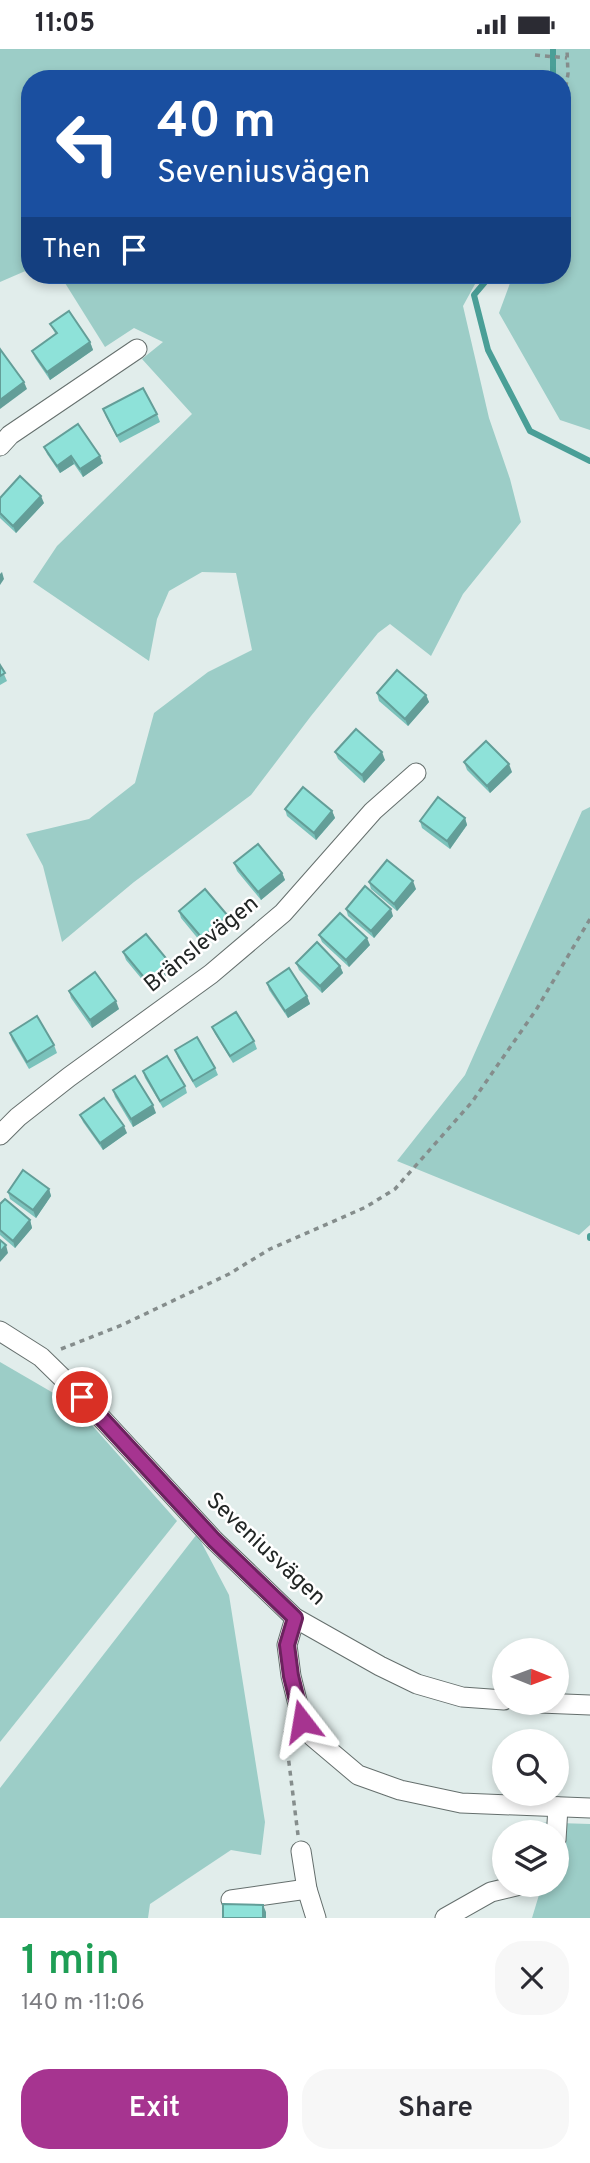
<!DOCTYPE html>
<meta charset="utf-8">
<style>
:root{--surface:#fff;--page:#f7f7f7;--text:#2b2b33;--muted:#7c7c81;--accent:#a63490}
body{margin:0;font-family:Overpass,sans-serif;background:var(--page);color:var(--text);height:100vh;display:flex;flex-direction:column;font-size:26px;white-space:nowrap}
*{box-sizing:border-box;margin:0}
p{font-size:23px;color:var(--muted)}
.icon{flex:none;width:38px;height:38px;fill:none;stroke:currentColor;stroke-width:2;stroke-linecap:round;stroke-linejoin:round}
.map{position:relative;height:1869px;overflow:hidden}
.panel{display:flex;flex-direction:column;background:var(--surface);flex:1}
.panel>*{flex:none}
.top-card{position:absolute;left:21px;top:21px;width:550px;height:214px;border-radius:28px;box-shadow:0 4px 10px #0003;background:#1a4fa0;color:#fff;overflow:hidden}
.needle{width:46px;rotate:91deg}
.tools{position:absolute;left:492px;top:1589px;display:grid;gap:14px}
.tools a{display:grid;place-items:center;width:77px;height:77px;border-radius:50%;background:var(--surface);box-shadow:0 4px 10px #0003;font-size:35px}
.pin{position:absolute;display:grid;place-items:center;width:60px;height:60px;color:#fff;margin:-30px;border:4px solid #fff;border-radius:50%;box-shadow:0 2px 7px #0007}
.me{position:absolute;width:77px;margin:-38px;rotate:346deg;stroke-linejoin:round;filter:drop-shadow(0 0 5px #0008)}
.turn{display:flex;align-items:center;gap:24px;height:147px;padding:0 21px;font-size:32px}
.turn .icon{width:91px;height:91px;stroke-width:2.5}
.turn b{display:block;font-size:49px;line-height:60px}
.then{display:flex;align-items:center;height:66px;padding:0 21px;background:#0003;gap:14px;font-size:26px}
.round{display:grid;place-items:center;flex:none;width:74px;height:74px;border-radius:28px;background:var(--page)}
.head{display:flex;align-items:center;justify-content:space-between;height:119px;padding:0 21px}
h1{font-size:42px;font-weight:600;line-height:52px;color:#1e9e55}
.primary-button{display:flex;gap:14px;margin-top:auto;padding:14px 21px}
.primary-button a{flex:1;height:80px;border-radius:28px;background:var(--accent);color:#fff;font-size:28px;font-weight:600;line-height:80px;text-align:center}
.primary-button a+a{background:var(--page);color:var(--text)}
.status{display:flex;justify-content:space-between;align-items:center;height:49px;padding:0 35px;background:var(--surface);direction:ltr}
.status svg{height:19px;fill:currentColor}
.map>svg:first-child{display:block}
</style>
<div class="status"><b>11:05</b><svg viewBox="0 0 49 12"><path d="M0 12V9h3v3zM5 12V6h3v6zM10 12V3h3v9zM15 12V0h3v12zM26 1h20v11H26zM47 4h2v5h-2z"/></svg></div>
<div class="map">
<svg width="590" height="1869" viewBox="0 0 590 1869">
<rect width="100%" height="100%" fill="#e1edeb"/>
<g fill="#9ccdc7">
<path d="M0,0h590v381l-30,-10 -61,-107 14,-38h49v-196h-532v190l-30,13z"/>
<path d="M60,226h420l-17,31 26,112 21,61 11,43 -58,72 -32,62 -41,-32 -12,9 -67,83 -60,79 -117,87 -72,60 -19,-76 -17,-32 63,-15 46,-36 19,-70 54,-41 44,-22 -16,-77 -34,-1 -33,19 -12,28 -8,42 -116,-79 24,-36 135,-132 -50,-55 21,-17 -29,-14 -29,19z"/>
<path d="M590,758v418l-11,10 -182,-74 68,-86 117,-264z"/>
<path d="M0,1313l74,43 103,116 -177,221z"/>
<path d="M197,1485l32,61 36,227 -4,33 -30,-5 -81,54 -2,14h-148v-130z"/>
<path d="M527,1773l63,2v94h-58l10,-33h14v-53h-25z"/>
</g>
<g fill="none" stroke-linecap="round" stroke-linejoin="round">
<g stroke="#4a9f97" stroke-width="6">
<path d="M553,30v-30"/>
<path d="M491,226l-17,20 14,55 42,81 60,30"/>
<path d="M590,1187v2"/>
</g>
<g stroke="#656f6d" stroke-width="21">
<g id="minor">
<path d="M0,397l10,-11 127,-86"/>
<path d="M0,1086l18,-18 51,-40 142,-103 72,-61 90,-102 43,-38"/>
<path d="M0,1282l41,26 41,40 132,143 81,78 85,48 37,18 45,13 42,3"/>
<path d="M295,1569l-8,27 4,31 11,45 11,16 45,38 42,15 61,13 129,5"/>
<path d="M540,1654l50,2"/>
<path d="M556,1791l2,-33"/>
<path d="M301,1802l6,38 9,29"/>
<path d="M231,1851l76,-11"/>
<path d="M445,1869l46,-26 29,-7"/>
</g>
</g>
<g stroke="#858d8c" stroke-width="3.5" stroke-dasharray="5 5" stroke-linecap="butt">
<path d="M535,6l32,3"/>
<path d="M562,88l1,-34 5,-29 -1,-25"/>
<path d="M61,1300l61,-24 107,-51 41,-25 96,-42 29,-18 77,-87 64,-92 54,-91"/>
<path d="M285,1682l13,104"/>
</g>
<use href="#minor" stroke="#fff" stroke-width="19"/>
</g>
<g fill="#7ac2bb">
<path d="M50,275l40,18 3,8 -43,30 -15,-22 -3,-7 24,-16z"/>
<path d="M103,360l54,5 3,8 -40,21 -14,-26z"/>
<path d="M44,398l59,16 -20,14 -9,-13 -14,9 -13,-19z"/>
<path d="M0,449l44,5 -28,30 -16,-15z"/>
<path d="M0,616l7,16 -7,4z"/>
<path d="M377,644l49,2 3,7 -21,24 -29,-25z"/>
<path d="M335,703l50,8 -21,23 -26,-24z"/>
<path d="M464,713l48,10 -22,21 -23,-23z"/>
<path d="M285,760l47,2 3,7 -19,22 -29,-24z"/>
<path d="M465,769l2,7 -17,24 -28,-21 -2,-7z"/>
<path d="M234,814l48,10 3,7 -24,20 -24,-29z"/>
<path d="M369,833l47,7 -19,22 -26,-22z"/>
<path d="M346,860l47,7 -19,22 -26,-22z"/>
<path d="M179,862l52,13 -27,22 -23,-28z"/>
<path d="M319,886l51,10 -21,22 -27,-25z"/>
<path d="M123,903l47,11 2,7 -22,19 -24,-29z"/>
<path d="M296,914l44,3 3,7 -21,20 -23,-23z"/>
<path d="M267,934l40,13 3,8 -22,14 -19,-28z"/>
<path d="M69,942l50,18 -27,19 -21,-30z"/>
<path d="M212,978l42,14 3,8 -24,14 -18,-29z"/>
<path d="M10,984l44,12 3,8 -28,16 -17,-29z"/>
<path d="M175,1001l40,18 3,7 -22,13 -18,-30z"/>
<path d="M143,1022l42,15 2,7 -24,15 -18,-30z"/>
<path d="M113,1041l43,23 -23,14 -18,-30z"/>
<path d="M80,1066l47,18 -24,17 -20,-28z"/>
<path d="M49,1140l2,7 -15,22 -26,-19 -2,-7z"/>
<path d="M0,1155l30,16 2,8 -17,20 -15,-13z"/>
</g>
<g fill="#639e98">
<path d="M90,293l3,8 -43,30 -3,-8z"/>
<path d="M24,333l3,7 -27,20v-9z"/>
<path d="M71,407l3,8 -14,9 -3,-7z"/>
<path d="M100,407l3,7 -20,14 -3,-8z"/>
<path d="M41,447l3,7 -28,30 -3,-7z"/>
<path d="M2,523l2,7 -4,6v-11z"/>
<path d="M426,646l3,7 -21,24 -3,-7z"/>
<path d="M382,703l3,8 -21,23 -2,-8z"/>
<path d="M509,715l3,8 -22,21 -3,-7z"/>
<path d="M332,762l3,7 -19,22 -2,-7z"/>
<path d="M465,769l2,7 -17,24 -3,-8z"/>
<path d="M282,824l3,7 -24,20 -3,-8z"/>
<path d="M413,832l3,8 -19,22 -3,-7z"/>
<path d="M391,860l2,7 -19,22 -3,-7z"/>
<path d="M228,867l3,8 -27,22 -2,-8z"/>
<path d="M367,889l3,7 -21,22 -3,-7z"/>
<path d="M170,914l2,7 -22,19 -3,-8z"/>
<path d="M340,917l3,7 -21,20 -2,-7z"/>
<path d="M307,947l3,8 -22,14 -3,-7z"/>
<path d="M116,952l3,8 -27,19 -2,-8z"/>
<path d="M153,1056l3,8 -23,14 -2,-8z"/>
<path d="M124,1077l3,7 -24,17 -3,-7z"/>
<path d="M49,1140l2,7 -15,22 -3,-8z"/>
<path d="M30,1171l2,8 -17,20 -2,-7z"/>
<path d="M6,1196l2,8 -8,9v-10z"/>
<path d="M263,1856l3,7v6h-3z"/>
</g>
<g fill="#8ee2d9" stroke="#639e98" stroke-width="2">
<path d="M69,262l21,31 -43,30 -15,-21 25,-18 -7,-9z"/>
<path d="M0,300l24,33 -24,18z"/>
<path d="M143,339l14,26 -40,22 -14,-27z"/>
<path d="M78,375l22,32 -20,13 -9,-13 -14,10 -13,-19z"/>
<path d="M20,427l21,20 -28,30 -13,-13v-15z"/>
<path d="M0,616l5,8 -5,3z"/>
<path d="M397,621l29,25 -21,24 -28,-26z"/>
<path d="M356,680l26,23 -20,23 -27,-23z"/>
<path d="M486,692l23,23 -22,22 -23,-24z"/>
<path d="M303,738l29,24 -18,22 -29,-24z"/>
<path d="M438,748l27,21 -18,23 -27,-20z"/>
<path d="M258,795l24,29 -24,19 -24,-29z"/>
<path d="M387,811l26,21 -19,23 -25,-22z"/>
<path d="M365,837l26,23 -20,22 -25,-22z"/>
<path d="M205,840l23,27 -26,22 -23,-27z"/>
<path d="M340,864l27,25 -21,22 -27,-25z"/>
<path d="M146,885l24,29 -23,18 -24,-29z"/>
<path d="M317,893l23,24 -20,20 -24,-23z"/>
<path d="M289,919l18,28 -22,15 -18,-28z"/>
<path d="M95,923l21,29 -26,19 -21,-29z"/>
<path d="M236,963l18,29 -24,15 -18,-29z"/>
<path d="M37,967l17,29 -27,17 -17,-29z"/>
<path d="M197,988l18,31 -22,13 -18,-31z"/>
<path d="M167,1007l18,30 -25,15 -17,-30z"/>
<path d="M135,1027l18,29 -22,14 -18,-29z"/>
<path d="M104,1049l20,28 -24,17 -20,-28z"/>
<path d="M23,1121l26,19 -16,21 -25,-18z"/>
<path d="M5,1150l25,21 -17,21 -13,-11v-26z"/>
<path d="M0,1191l6,5 -6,7z"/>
<path d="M223,1855l40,1v13h-40z"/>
</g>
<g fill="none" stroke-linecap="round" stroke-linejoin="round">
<g stroke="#6c225e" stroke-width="18">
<path id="route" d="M82,1348l132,143 81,78 -8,27 4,31 11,45"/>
</g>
<use href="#route" stroke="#a63490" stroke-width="12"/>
</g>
<g text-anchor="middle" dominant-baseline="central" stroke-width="5" stroke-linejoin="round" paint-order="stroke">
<g font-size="23" fill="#222625" stroke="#fff">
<text transform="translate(202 896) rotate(-39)">Bränslevägen</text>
<text transform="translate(265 1501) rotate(43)">Seveniusvägen</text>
</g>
</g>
</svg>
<div class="tools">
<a><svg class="needle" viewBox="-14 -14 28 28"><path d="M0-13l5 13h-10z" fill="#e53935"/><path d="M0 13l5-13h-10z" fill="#7c7c81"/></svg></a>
<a><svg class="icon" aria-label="search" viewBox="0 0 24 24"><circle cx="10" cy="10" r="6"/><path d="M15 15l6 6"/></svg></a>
<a><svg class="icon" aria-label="layers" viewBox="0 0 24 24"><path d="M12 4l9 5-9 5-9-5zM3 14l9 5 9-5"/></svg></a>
</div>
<div class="pin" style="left:82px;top:1348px;background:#d93025"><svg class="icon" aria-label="arrive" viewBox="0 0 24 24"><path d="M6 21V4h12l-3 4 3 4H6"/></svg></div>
<svg class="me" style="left:302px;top:1672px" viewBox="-20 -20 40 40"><path d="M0-17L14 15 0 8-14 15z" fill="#a63490" stroke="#fff" stroke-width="4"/></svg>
<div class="top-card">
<div class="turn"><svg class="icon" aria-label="left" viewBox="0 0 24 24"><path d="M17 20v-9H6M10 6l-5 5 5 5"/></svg><div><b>40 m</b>Seveniusvägen</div></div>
<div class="then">Then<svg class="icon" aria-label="arrive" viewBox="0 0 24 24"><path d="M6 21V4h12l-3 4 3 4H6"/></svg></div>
</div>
</div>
<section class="panel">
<div class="head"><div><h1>1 min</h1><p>140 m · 11:06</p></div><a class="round"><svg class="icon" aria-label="close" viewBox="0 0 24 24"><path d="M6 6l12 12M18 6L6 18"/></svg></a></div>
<div class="primary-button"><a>Exit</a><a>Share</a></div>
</section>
